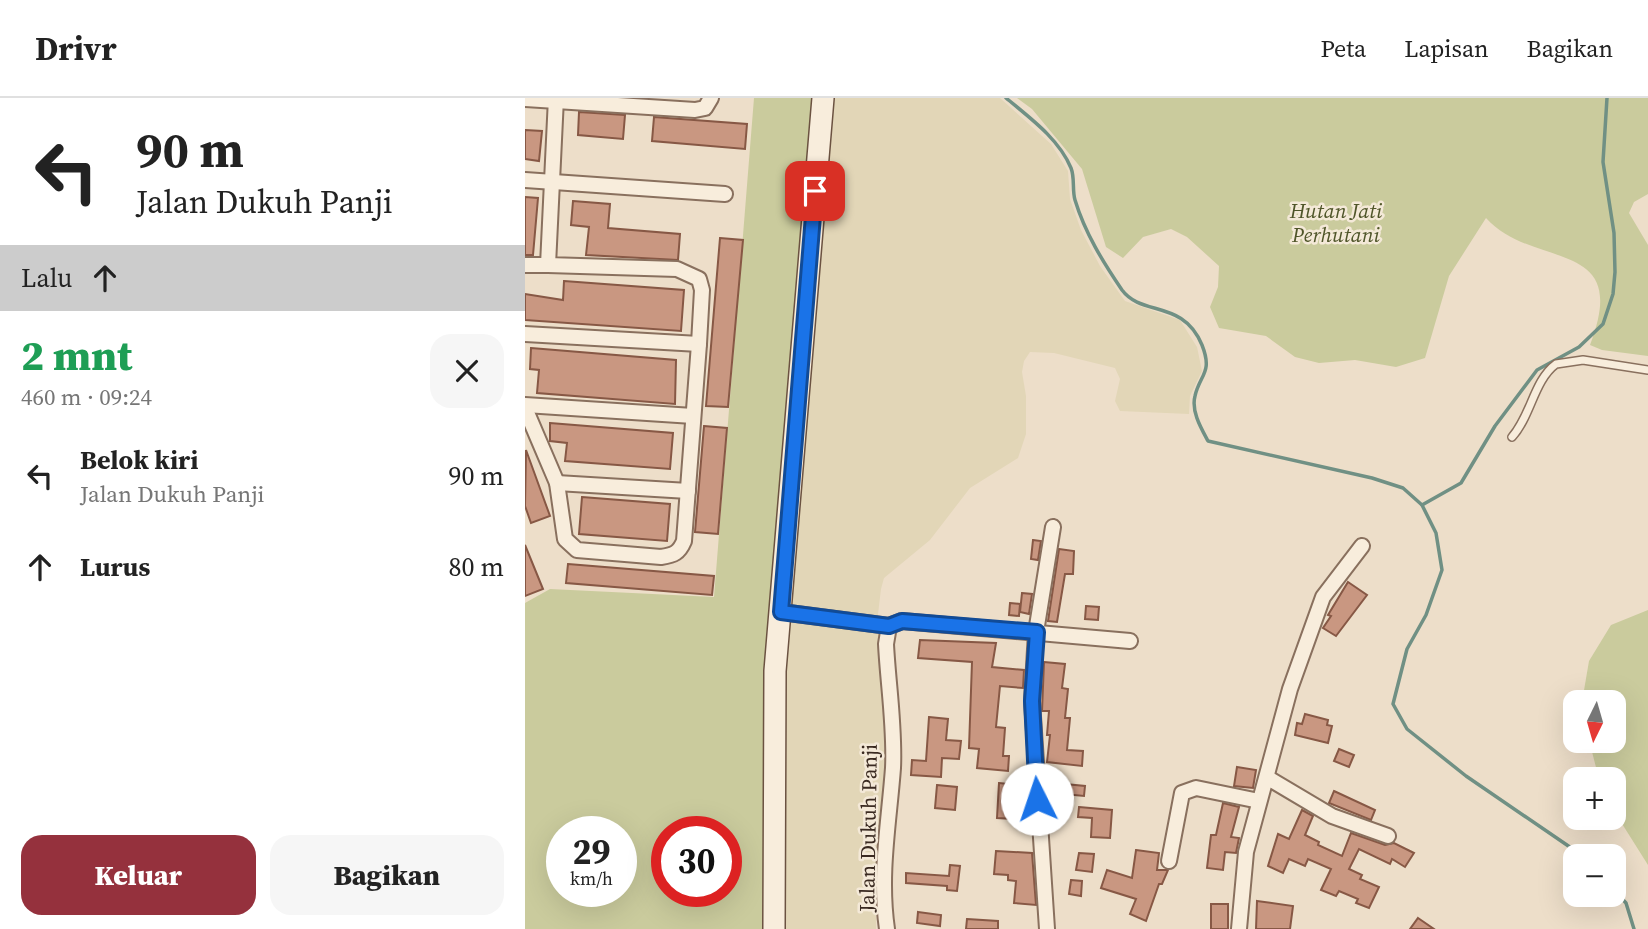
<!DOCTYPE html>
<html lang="id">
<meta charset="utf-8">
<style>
:root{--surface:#fff;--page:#f6f6f6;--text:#222;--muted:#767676;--line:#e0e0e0;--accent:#95313d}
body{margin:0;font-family:"Source Serif 4",serif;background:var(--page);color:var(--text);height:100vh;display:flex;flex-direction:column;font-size:26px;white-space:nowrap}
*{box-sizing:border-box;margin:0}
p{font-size:23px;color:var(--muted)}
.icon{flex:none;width:38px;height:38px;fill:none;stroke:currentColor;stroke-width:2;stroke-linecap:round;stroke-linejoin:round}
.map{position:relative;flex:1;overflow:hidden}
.details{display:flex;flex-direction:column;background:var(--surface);width:525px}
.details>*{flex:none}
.top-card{background:#fff;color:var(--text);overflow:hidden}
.needle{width:46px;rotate:185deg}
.fabs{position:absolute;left:1038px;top:592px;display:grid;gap:14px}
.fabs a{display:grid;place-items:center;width:63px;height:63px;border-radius:14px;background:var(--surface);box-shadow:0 7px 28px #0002;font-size:35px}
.speed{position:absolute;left:21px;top:718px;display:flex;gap:14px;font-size:35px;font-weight:700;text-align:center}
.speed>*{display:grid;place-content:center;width:91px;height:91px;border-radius:50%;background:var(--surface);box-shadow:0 7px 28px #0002;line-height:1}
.speed small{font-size:18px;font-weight:400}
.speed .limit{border:10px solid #d22;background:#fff;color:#111}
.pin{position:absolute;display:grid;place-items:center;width:60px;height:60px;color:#fff;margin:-30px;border-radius:14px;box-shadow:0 4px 10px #0006}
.me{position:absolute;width:77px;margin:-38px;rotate:356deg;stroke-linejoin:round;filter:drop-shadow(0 0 5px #0008)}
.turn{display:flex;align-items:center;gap:24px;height:147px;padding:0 21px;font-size:32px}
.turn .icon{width:91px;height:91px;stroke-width:2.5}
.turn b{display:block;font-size:49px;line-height:60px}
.then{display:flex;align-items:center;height:66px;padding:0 21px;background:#0003;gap:14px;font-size:26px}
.round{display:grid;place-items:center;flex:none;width:74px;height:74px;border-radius:21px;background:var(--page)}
.headline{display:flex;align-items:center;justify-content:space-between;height:119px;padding:0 21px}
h1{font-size:42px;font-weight:800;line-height:52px;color:#1e9e55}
.action{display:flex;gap:14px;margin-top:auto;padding:14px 21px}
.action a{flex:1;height:80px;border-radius:21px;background:var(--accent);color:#fff;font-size:28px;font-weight:800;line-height:80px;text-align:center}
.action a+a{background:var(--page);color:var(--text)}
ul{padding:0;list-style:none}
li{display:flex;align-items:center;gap:21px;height:91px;padding:0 21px}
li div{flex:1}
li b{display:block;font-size:26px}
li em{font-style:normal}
header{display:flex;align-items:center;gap:42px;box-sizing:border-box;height:98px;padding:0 35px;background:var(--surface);border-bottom:2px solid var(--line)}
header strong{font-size:33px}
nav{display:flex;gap:38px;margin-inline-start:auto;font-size:24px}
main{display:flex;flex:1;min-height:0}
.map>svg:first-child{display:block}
</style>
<header>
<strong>Drivr</strong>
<nav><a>Peta</a><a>Lapisan</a><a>Bagikan</a></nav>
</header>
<main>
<section class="details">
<div class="top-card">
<div class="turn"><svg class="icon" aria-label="left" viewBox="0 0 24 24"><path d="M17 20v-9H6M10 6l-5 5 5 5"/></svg><div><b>90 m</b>Jalan Dukuh Panji</div></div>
<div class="then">Lalu<svg class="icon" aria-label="ahead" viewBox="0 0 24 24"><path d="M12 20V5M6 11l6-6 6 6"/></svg></div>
</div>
<div class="headline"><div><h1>2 mnt</h1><p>460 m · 09:24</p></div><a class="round"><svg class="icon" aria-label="close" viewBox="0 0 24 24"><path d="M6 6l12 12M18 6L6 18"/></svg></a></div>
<ul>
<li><svg class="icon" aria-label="left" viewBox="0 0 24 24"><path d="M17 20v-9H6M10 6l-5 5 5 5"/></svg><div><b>Belok kiri</b><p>Jalan Dukuh Panji</p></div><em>90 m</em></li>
<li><svg class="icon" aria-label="ahead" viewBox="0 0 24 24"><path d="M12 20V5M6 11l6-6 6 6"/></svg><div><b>Lurus</b></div><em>80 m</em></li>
</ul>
<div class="action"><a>Keluar</a><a>Bagikan</a></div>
</section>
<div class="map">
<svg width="1123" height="831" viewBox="0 0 1123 831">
<rect width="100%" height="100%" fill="#eddec9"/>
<path fill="#e2d6b7" d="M305,0h170l51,46 17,27 2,28 11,31 19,36 25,35 55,19 17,27 5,24 -12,25 -1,18 -69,-3 -5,-10 5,-22 -5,-11 -61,-15 -24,-1 -6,9 -2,11 4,24v38l-8,24 -48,30 -40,52 -46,38 -3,11 -5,42 5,2 5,111 -10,123v62h-94v-257z"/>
<g fill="#cacb9d" fill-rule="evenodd">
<path d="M229,0h61l-48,831h-242v-326l25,-14 164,8zM37,733h59v60h-59zM142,733h59v60h-59z"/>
<path d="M492,0h631v96l-14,8 -5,11 19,32v111l-46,-6 -12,-5c42,-109 -56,-74 -104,-127l-37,58 -24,82 -29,9 -41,-7 -36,3 -24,-6 -29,-21 -47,-8 -9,-21 8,-20 1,-21 -32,-29 -16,-8 -28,8 -20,21 -17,-11 -24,-78 -50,-60z"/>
<path d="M1123,512v255l-34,-54 -1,-32h-14l-10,-39h24v-38h-31l7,-41 22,-36z"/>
</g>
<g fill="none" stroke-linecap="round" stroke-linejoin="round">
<g stroke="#709084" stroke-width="3.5">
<path d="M481,0c24,20 53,41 65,70 4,10 1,22 4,32 10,33 28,62 47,90 20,27 61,9 80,55 11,28 -2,29 -7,51 -4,15 6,32 13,45l164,37 31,10 19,17 14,28 6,37 -16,45 -19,34 -14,55 14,25 59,47 117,80"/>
<path d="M897,407l39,-22 34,-57 42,-56 42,-23 24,-23 10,-30 2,-22 -1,-39 -11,-71 4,-64"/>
<path d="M1088,791l13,14 8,26"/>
</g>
</g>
<g fill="#c99781" stroke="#875845" stroke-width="2">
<path d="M54,14l46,3 -2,24 -45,-4z"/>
<path d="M129,19l93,7 -2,25 -93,-8z"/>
<path d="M0,32l17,1 -3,30 -14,-2z"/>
<path d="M0,99l13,1 -5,57h-8z"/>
<path d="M48,103l37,3 -2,24 72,6 -2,26 -92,-5 3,-28 -18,-2z"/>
<path d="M195,140l23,2 -15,167 -22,-1z"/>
<path d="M39,183l120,9 -3,41 -156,-11v-26l38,6z"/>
<path d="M6,250l145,12 -1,44 -138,-11 2,-23 -9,-1z"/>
<path d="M25,325l123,10 -3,36 -105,-8 2,-18 -17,-2z"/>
<path d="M179,328l23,2 -9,106 -23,-2z"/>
<path d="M1,352l24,66 -19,7 -6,-17z"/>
<path d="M57,399l88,7 -3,37 -88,-7z"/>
<path d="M508,442l8,1 -3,19 -7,-1z"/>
<path d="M0,447l18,44 -18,7z"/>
<path d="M534,451l15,2 -1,23h-8l-8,48 -9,-1z"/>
<path d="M43,466l146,12 -2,19 -146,-12z"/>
<path d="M823,484l19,13 -31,41 -13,-8 8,-12 -3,-1z"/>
<path d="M497,495l10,1 -3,20 -9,-2z"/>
<path d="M485,505l10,1 -1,12 -10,-1z"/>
<path d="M561,508l13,1 -1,13 -13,-1z"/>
<path d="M395,542l76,3 -4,24 32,3 -1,18 -23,-2 -4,41 9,1 -2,28h6l-1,15 -31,-3 2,-19 -10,-1 3,-86 -54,-4z"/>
<path d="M519,564l21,2 -3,24 6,1 -3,29h5l-3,32 16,1 -1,15 -35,-4 3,-27h-3l2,-24h-7z"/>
<path d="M780,616l23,6 -1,5 5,1 -4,17 -33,-8 2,-12 5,1z"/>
<path d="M404,619l19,2 -2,21 15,1 -2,18 -17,-1 -1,19 -30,-2 1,-15 14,1z"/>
<path d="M814,651l15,6 -5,12 -15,-6z"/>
<path d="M712,669l19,3 -3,18 -19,-2z"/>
<path d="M474,685l29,3 1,34 -32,-2z"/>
<path d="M540,686l20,2 -1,10 -20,-2z"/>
<path d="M412,687l20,2 -2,23 -20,-2z"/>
<path d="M809,693l41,19 -4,10 -42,-17z"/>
<path d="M698,705l16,4 -8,30 8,1 -3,15 -11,-1 -2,18 -16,-2 4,-33h5z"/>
<path d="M554,709l33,3 -2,28 -19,-1 1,-19 -14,-1z"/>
<path d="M777,712l11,6 -8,19 14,7 -1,3 24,11 9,-23 34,12 9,-2 20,10 -9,14 -13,-8 -2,5 -31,-15 -10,20 13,6 -2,4 19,8 -10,21 -13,-5 2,-4 -19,-8 -3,5 -15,-6 10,-21 -23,-10 -3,7 -16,-7 -6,14 -15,-7 10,-32 11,5z"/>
<path d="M611,752l23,3 -2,17h11l-6,14h-3l-13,37 -16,-7 6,-15 -35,-11 6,-18 25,8z"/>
<path d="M471,753l36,2 4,52 -22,-2 2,-22 -8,-1v-5l-14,-1z"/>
<path d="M554,755l15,1 -2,18 -16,-2z"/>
<path d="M425,767l10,1 -3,25 -10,-1v-4l-41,-3v-10l43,3z"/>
<path d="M546,782l11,1 -1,15 -12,-2z"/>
<path d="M732,803l36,5 -3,23h-34z"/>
<rect x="686" y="806" width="17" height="25"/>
<path d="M393,814l23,3 -1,11 -23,-3z"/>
<path d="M893,820l16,11h-24z"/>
<path d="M442,821l31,2v8h-32z"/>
</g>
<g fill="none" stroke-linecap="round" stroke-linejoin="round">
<g stroke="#89705e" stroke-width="10">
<path id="service" d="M987,339c19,-21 22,-57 44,-73l27,-4 65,10"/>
</g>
<g stroke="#89705e" stroke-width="18">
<g id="minor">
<path d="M0,1l170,11 10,-2 6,-10"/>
<path d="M0,82l200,14"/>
<path d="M0,167h23"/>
<path d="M0,236l174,10"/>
<path d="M0,307l168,11"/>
<path d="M0,310l32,75 8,56 12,11 84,7c13,-2 18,-4 23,-16l15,-197 3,-54 -3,-11 -22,-10 -129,-4 8,-167"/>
<path d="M32,385l131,8"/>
<path d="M256,514l108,14"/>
<path d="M743,680l64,38 56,20"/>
<path d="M644,763l13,-68 14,-5 63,13"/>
<path d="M362,831c-8,-54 2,-107 6,-161 2,-41 -5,-84 -7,-124l3,-18 13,-5 228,20"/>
<path d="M522,831l-15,-228 4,-69 17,-105"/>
<path d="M714,831l7,-77 44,-163 33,-92 39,-51"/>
</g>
</g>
<g stroke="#6b5241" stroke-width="24">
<path id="secondary" d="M249,831l1,-258 48,-573"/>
</g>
<use href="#service" stroke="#f8eddc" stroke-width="7"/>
<use href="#minor" stroke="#f8eddc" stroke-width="14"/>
<use href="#secondary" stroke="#f8eddc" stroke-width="21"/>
</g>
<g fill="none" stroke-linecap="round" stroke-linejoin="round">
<g stroke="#114b97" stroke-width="18">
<path id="route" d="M290,93l-34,421 108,14 13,-5 135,11 -5,69 5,98"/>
</g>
<use href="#route" stroke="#1a73e8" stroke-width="12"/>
</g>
<g text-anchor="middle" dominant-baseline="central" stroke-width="5" stroke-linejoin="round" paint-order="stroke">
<g font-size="21" font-style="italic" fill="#4f5529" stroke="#f4e9d8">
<text x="811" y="112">Hutan Jati<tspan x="811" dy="24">Perhutani</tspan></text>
</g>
<g font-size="21" fill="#3a2a21" stroke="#f4e9d8">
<text transform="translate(343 730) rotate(-89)">Jalan Dukuh Panji</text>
</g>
</g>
</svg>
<div class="fabs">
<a><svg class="needle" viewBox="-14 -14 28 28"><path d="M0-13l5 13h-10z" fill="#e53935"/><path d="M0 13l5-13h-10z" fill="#767676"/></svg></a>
<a>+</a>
<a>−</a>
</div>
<div class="speed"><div>29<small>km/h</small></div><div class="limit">30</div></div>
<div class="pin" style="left:290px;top:93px;background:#d93025"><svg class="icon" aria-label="arrive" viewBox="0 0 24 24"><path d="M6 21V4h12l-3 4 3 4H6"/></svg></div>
<svg class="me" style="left:512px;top:701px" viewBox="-20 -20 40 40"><circle r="19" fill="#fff"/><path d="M0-13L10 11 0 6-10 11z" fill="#1a73e8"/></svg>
</div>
</main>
